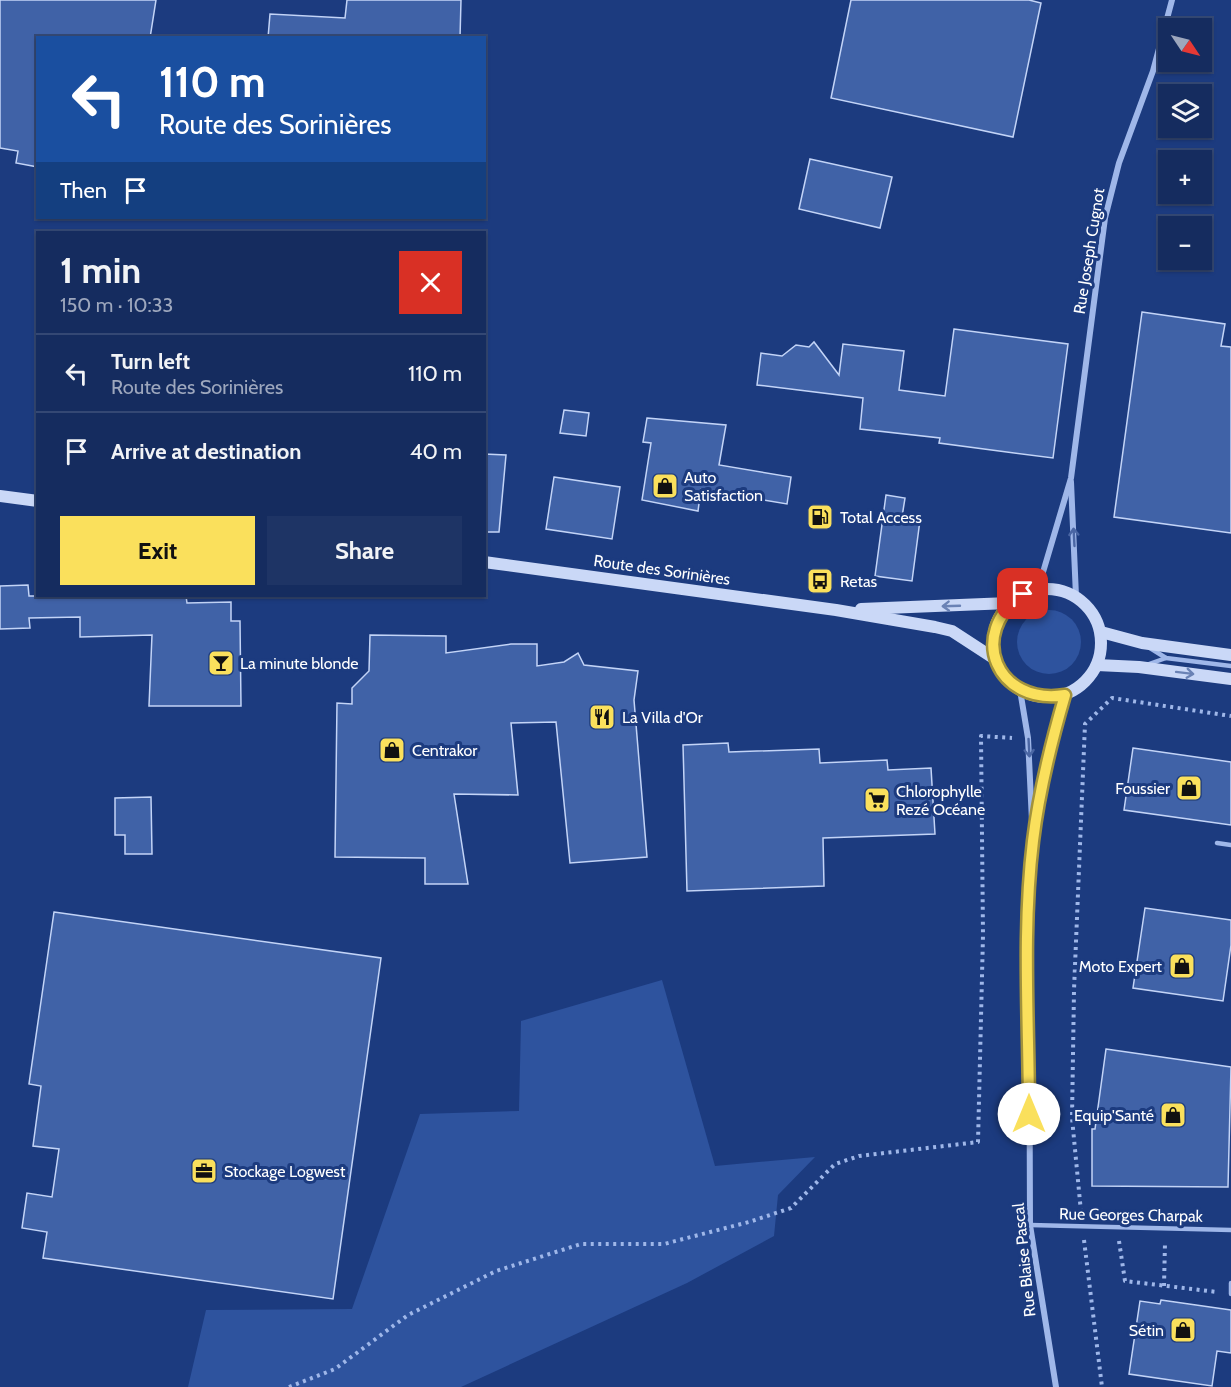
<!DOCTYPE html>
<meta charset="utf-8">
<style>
:root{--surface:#152c5f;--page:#1e3465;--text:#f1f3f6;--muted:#9da7bd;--line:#344874;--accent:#fae05c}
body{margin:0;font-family:Cabin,sans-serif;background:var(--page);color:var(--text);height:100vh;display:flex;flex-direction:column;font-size:22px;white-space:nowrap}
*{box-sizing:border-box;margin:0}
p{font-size:20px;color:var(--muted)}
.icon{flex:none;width:33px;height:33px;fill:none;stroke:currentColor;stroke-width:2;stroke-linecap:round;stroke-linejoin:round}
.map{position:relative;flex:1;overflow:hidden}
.details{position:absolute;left:36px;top:231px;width:450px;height:366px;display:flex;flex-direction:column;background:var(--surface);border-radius:0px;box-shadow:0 2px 4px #0004,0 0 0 2px var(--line)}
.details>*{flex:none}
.banner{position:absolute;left:36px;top:36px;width:450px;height:183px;border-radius:0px;box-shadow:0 2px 4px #0004,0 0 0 2px var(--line);background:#1a4fa0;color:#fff;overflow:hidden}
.needle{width:39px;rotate:125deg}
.controls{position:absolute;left:1158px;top:18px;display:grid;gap:12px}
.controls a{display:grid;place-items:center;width:54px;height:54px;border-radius:0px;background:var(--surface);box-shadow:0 2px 4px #0004,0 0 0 2px var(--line);font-size:30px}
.pin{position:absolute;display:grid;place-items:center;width:51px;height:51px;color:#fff;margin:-26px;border-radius:12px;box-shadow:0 3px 9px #0006}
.me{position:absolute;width:66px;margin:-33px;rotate:0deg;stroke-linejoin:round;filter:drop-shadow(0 0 4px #0008)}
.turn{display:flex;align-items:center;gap:21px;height:126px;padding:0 24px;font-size:27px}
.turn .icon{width:78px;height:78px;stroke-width:2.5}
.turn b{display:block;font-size:42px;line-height:51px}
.then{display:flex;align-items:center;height:57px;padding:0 24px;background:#0003;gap:12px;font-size:22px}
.round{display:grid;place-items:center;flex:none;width:63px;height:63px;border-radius:0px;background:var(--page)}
.summary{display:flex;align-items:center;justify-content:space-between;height:102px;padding:0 24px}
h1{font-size:36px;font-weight:800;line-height:45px}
.button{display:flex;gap:12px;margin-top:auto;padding:12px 24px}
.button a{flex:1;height:69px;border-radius:0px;background:var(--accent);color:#111;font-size:24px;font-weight:800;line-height:69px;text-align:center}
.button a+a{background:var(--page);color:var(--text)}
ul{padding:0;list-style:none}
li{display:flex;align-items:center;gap:18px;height:78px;padding:0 24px;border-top:2px solid var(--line)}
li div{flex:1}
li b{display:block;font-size:22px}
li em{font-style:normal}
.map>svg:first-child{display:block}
</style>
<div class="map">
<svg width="1231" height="1387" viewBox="0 0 1231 1387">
<rect width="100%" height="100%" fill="#1c3b7f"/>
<g fill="#2e539e">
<circle cx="1049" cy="642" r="32"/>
<path d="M662,980l53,186 100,-9 -37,38 -4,41 -87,47 -226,104h-273l18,-77 146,-1 68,-195 99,-3 2,-90z"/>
</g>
<g fill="#4062a7" stroke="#c3d4f7" stroke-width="1.5">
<path d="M0,0h156l-6,38h-112v129l-22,-4 2,-12 -18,-3z"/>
<path d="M347,0h114l-1,38h-192l2,-24 75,4z"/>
<path d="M851,0h178l12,3 -28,134 -182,-39z"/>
<path d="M810,159l82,18 -12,51 -81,-19z"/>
<path d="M1142,312l83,12 -4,22 10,1v186l-117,-16z"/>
<path d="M954,329l114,15 -15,114 -114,-15 1,-5 -80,-9 3,-31 -106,-13 4,-32 21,3 14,-11 13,2 5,-5 25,33 4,-31 61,7 -5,39 46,6z"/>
<path d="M564,410l25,3 -3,23 -26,-3z"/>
<path d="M647,418l79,7 -7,40 72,12 -4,27 -86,-15 -3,22 -56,-11 9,-57 -8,-1z"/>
<path d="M484,454l22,1 -7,77h-15z"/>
<path d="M554,477l66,10 -8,52 -66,-10z"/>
<path d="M886,495l19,3 -3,19 18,3 -8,61 -37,-5z"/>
<path d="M28,585l1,11h157l1,7 44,-1v19h9l1,85h-92l3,-71 -72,2v-20l-51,1 1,10 -30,1v-43z"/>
<path d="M370,635l76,1v17l65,-9h26v22l27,-4 14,-9 6,12 54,6 -4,29 13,157 -77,6 -14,-141 -45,1 7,72 -64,-1 14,90h-43v-26l-90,-1 2,-154 15,1v-16l17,-17z"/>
<path d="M728,743l1,9 90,-3 1,14 67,-3 1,10 43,-2 4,66 -112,4 1,48 -137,5 -4,-146z"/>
<path d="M1133,748l98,14v63l-107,-15z"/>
<path d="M151,797l1,57h-27v-19h-10v-37z"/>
<path d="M1145,908l86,12v25l-8,56 -90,-13z"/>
<path d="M54,912l327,46 -48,341 -290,-41 4,-26 -25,-4 5,-35 25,4 7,-48 -26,-3 8,-60 -12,-2z"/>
<path d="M1106,1049l125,18 -3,120 -136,-1v-57h3z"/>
<path d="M1161,1300l70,10v43l-14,-2 -5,35 -83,-12 11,-73 20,3z"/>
</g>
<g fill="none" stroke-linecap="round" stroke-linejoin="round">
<g stroke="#9fb7e9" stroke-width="4" stroke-dasharray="3 4.5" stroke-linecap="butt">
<path d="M1081,1212l-9,-94 2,-128 11,-266 27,-26 119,18"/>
<path d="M1084,1240l18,147"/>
<path d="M1119,1241l6,40 92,11"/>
<path d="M1164,1286l1,-43"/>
<path d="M289,1387l46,-18 73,-54 88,-44 85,-27h83l85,-22 42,-14 44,-44 24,-8 119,-14 5,-207 -2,-199 31,2"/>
</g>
<g stroke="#9fb7e9" stroke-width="4.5">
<path d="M1150,648l16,10 65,8"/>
<path d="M1149,664l17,-6"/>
<path d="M1217,843l14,2"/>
<path d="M1030,1225l201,5"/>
<path d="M1231,1283v11"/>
</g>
<g stroke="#9fb7e9" stroke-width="6">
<path d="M1071,482l5,114"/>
<path d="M1038,589l33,-111 34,-260 14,-55 34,-92 19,-71"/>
<path d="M1020,690l8,48 5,104 -4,83 1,300 26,162"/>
<path d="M1035,830l11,-70 19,-65"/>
</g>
<g stroke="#cad8f7" stroke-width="12">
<path d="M0,496l38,5"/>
<path d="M484,562l352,48 99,17 17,4 43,28"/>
<circle cx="1047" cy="643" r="54"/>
<path d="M861,609l148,-6"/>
<path d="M1101,632l41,11 89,12"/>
<path d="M1097,665l42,2 92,12"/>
</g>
</g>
<defs><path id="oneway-shaft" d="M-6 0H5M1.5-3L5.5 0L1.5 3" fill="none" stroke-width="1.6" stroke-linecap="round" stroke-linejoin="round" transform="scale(1.5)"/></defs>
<g stroke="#4a66a4">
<use href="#oneway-shaft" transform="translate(1074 537) rotate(-93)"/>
<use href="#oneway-shaft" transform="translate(1029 748) rotate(87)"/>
</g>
<g stroke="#6a82b5">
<use href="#oneway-shaft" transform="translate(951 606) rotate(178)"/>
<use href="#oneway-shaft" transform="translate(1185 673) rotate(7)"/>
</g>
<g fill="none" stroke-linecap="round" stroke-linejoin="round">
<g stroke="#a2923c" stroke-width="15">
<path id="route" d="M1023,594c-57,40 -26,112 42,101 -14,48 -26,96 -32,146 -11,90 -4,183 -4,273"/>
</g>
<use href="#route" stroke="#fae05c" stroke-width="10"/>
</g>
<defs>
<g id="shop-square" transform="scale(1.35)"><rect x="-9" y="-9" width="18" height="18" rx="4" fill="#fae05c" stroke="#1c3b7f"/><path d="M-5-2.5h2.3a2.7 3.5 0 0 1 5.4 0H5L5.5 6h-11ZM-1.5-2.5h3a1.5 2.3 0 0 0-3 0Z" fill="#111"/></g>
<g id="fuel-square" transform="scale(1.35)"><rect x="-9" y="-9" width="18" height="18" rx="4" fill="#fae05c" stroke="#1c3b7f"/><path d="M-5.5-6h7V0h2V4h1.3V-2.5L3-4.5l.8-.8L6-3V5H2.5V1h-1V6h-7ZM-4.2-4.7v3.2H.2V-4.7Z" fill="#111"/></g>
<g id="bus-square" transform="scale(1.35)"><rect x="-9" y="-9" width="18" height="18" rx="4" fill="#fae05c" stroke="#1c3b7f"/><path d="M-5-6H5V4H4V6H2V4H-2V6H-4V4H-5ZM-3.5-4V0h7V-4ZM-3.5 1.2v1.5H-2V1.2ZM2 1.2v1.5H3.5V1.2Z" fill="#111"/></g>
<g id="bar-square" transform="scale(1.35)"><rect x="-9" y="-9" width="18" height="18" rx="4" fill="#fae05c" stroke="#1c3b7f"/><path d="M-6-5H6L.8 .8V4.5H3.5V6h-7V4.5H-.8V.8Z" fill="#111"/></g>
<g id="restaurant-square" transform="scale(1.35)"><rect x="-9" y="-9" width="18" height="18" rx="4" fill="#fae05c" stroke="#1c3b7f"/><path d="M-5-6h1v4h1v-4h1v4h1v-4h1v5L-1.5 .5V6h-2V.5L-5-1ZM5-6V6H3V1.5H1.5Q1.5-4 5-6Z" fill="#111"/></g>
<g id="supermarket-square" transform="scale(1.35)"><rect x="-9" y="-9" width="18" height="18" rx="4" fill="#fae05c" stroke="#1c3b7f"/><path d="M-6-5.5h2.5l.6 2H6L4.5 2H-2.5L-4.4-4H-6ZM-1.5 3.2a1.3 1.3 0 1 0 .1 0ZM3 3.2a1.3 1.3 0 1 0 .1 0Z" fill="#111"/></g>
<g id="office-square" transform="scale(1.35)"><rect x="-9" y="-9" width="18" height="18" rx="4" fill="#fae05c" stroke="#1c3b7f"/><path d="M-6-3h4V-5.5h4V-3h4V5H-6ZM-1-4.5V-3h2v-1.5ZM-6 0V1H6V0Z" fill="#111"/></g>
</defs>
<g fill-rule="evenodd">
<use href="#shop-square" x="665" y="486"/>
<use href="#fuel-square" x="820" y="517"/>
<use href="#bus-square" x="820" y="581"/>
<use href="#bar-square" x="221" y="663"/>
<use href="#restaurant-square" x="602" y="717"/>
<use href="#shop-square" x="392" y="750"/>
<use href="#shop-square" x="1189" y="788"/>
<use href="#supermarket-square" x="877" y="800"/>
<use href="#shop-square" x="1182" y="966"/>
<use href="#shop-square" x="1173" y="1115"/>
<use href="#office-square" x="204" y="1171"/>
<use href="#shop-square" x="1183" y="1330"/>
</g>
<g text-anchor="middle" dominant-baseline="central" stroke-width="6" stroke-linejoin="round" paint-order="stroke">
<g font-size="16" fill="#fff" stroke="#1c3b7f">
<text transform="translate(1089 251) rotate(-81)">Rue Joseph Cugnot</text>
<text transform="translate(662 570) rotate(8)">Route des Sorinières</text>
<text transform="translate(1131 1215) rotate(1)">Rue Georges Charpak</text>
<text transform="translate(1024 1260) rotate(-96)">Rue Blaise Pascal</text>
</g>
<g font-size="16" fill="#fff" stroke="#1c3b7f" text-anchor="start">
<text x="684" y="477">Auto<tspan x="684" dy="18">Satisfaction</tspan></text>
<text x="840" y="517">Total Access</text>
<text x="840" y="581">Retas</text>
<text x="240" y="663">La minute blonde</text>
<text x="622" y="717">La Villa d'Or</text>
<text x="412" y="750">Centrakor</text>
<text x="1170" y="788" text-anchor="end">Foussier</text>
<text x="896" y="791">Chlorophylle<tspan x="896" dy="18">Rezé Océane</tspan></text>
<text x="1162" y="966" text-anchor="end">Moto Expert</text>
<text x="1154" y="1115" text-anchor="end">Equip'Santé</text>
<text x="224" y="1171">Stockage Logwest</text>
<text x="1164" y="1330" text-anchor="end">Sétin</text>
</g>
</g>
</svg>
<div class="controls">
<a><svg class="needle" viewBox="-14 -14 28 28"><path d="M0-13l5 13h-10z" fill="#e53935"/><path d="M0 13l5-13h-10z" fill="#9da7bd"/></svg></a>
<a><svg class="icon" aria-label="layers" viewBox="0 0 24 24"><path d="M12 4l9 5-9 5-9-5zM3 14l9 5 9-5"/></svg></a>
<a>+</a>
<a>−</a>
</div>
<div class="pin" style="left:1023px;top:594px;background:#d93025"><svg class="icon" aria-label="arrive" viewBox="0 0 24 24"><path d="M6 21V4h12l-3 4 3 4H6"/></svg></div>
<svg class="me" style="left:1029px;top:1114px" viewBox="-20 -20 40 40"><circle r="19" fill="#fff"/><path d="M0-13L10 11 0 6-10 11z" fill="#fae05c"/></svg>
<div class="banner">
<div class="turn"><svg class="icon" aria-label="left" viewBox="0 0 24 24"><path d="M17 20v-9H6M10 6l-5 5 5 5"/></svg><div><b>110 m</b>Route des Sorinières</div></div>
<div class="then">Then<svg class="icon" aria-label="arrive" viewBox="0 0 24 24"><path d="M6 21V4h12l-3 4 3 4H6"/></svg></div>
</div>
<section class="details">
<div class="summary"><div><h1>1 min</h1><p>150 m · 10:33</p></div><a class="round" style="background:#d93025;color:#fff"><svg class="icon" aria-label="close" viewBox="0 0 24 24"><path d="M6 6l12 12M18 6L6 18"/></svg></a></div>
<ul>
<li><svg class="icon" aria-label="left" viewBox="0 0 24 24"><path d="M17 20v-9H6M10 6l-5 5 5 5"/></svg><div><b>Turn left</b><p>Route des Sorinières</p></div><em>110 m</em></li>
<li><svg class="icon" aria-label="arrive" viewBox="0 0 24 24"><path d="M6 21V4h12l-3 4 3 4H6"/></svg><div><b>Arrive at destination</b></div><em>40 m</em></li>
</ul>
<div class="button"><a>Exit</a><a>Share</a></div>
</section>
</div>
